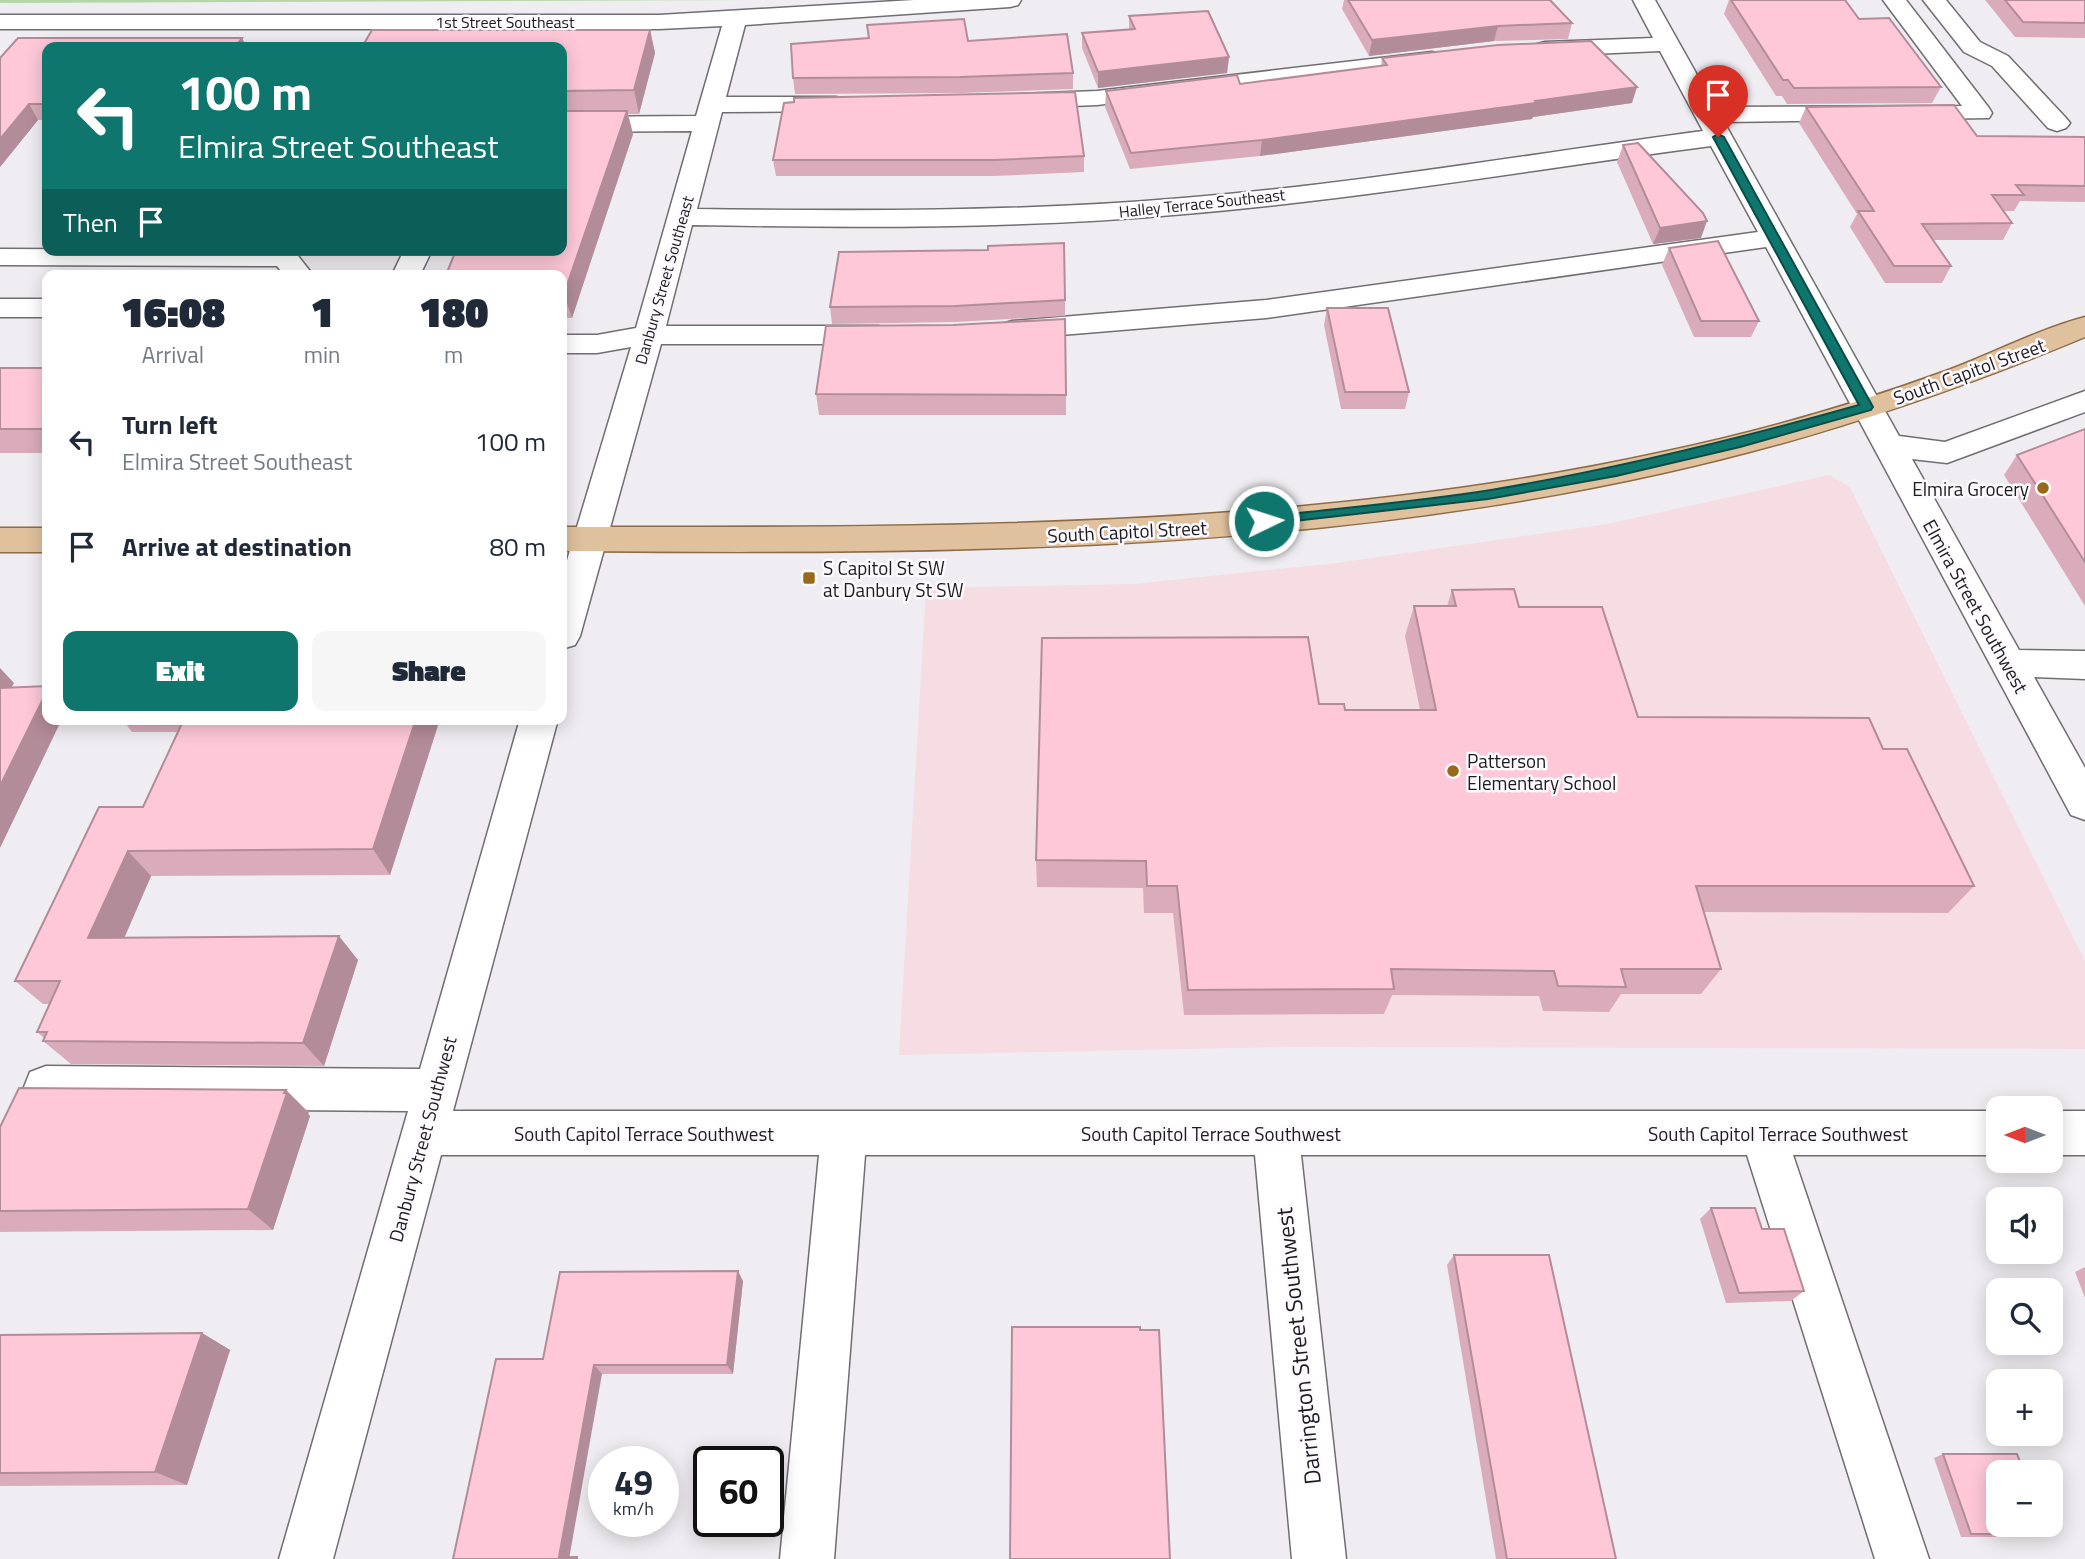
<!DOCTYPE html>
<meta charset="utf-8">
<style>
:root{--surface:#fff;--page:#f6f6f7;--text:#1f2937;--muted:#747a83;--accent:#0f766e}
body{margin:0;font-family:"Titillium Web",sans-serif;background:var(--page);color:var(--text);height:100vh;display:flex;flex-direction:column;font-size:26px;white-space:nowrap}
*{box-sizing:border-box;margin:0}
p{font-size:23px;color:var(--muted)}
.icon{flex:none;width:38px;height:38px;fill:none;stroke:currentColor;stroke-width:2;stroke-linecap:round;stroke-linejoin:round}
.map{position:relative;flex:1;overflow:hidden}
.panel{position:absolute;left:42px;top:270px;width:525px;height:455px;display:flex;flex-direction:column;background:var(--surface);border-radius:14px;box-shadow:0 4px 18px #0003}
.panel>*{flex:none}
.banner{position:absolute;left:42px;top:42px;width:525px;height:214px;border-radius:14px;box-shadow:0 4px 18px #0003;background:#0f766e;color:#fff;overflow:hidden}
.needle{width:46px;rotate:270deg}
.fabs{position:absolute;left:1986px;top:1096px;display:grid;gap:14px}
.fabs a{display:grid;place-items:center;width:77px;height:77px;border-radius:14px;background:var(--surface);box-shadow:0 4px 18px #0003;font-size:35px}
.speed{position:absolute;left:588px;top:1446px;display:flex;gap:14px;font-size:35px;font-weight:700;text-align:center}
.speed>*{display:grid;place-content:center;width:91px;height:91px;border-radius:50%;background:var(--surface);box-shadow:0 4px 18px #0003;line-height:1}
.speed small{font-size:18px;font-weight:400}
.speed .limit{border:4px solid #111;border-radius:10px;background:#fff;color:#111}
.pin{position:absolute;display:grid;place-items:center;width:60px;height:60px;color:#fff;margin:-72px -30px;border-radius:50% 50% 50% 0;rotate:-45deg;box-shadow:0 0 7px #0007}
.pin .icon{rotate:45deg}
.me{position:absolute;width:77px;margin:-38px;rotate:86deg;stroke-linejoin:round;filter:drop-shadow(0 0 5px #0008)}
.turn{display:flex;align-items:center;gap:24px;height:147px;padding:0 21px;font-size:32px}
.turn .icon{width:91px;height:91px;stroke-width:2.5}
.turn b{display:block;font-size:49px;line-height:60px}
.then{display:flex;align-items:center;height:66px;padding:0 21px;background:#0003;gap:14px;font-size:26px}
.eta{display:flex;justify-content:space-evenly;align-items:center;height:119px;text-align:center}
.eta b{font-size:42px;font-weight:800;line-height:49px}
.primary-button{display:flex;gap:14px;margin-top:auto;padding:14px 21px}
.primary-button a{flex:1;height:80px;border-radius:14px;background:var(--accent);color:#fff;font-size:28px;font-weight:800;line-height:80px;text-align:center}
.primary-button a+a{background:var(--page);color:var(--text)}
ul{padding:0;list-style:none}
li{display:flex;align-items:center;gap:21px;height:105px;padding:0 21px}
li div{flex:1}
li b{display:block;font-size:26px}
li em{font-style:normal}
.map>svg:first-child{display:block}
</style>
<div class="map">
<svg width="2085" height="1559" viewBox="0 0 2085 1559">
<rect width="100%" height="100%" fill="#efedf1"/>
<path fill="#f6dce3" d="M1829,475l21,12 235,474v88l-799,-2 -387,8 27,-467 207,-4 204,-21 270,-39z"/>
<path fill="#b4d7a8" d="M0,0h754l-754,3z"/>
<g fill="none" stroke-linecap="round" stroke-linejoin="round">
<g stroke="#706e72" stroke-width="3">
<g id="minor">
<path d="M914,0h107l-3,5 -8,2 -265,18 -19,72h110l9,2 3,5 -3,5 -9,2 -114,1 -25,97c162,2 324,3 486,-11 175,-14 347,-44 520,-67l-43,-80 -115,5 -8,-2 -4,-5 4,-5 8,-2 108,-4 -20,-38h22l60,107 247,-1 -79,-106h23l83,108 3,5 -3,5 -265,4 175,314 46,6 140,-51v21l-138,51 -35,-4 107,191 66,1v28l-51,-2 51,91v52l-14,-5 -305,-568 -500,71 -254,21 -10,-3 -5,-6 5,-6 10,-3 254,-21 492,-68 -47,-86c-175,23 -350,53 -526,68 -164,15 -328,14 -493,11l-26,101h212l10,3 5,6 -5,6 -10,3h-217l-81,292 -5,9 -13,4v-72l69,-230 -34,6h-35v-18h35l39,-7 56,-197 -130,1v-15l134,-1 26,-90 -63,3h-659v-14h659z"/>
<path d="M1923,0h23l34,42 28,14 58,62 4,5 -4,5 -9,3 -9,-3 -56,-62 -28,-14z"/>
<path d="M1432,52l8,2 4,5 -4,5 -343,41 -75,3 -9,-2 -3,-5 3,-5 9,-2 75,-3z"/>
<path d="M0,249l287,1 8,2 18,23h-29l-7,-9 -277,-1z"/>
<path d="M404,250h28l-12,25h-28z"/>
<rect x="0" y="299" width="47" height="18"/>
<path d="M520,719h38l-105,392h1545v44h-205l136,404h-54l-128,-404h-446l45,404h-54l-37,-404h-390l-31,404h-54l39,-404h-378l-108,404h-54l129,-448 -362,-3 -16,-6 -6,-15 6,-15 16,-6 374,3z"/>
<rect x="2051" y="1111" width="34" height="44"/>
</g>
</g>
<g stroke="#8e6c45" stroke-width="3">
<g id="major">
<path d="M2085,317v20c-137,57 -276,104 -422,136 -360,81 -734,81 -1101,78v-24c368,0 740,4 1101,-75 94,-20 187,-46 277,-79 48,-17 96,-43 145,-56z"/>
<rect x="0" y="528" width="47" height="24"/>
</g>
</g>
<use href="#minor" fill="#fff" fill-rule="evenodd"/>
<use href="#major" fill="#e0c19d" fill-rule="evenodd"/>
</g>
<g fill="#daacbb">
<path d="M1344,0h206l22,23 -4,16 -74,2 -125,15 -27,-47z"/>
<path d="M1729,0h116l14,19 82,68 -9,16 -145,1 -5,-8h-6l-52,-82z"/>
<path d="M1985,0h100v38l-70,-1z"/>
<path d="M1129,16l100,41 -2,16 -129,15 -16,-40v-15l47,-4z"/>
<path d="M867,25l101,16 105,32v16l-112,4 -166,1 -2,-16 75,-40z"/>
<path d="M650,30l5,23 -16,61h-11l5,20 -61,184h-5l-5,12v-283z"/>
<path d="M47,47v73h-9l-38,47z"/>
<path d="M1382,58l250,45 -99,14 -1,2 -272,37 -130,13 -25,-62 1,-16 134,-7 141,-18z"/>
<path d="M1806,107l171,29 108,1v65l-65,-1 -6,10h-10l8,12 -9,17h-70l18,26 -9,17h-57l-35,-56 7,-13 -58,-91z"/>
<path d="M1623,145l78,93 -48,6 -36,-82z"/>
<path d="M1084,156v16l-90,4h-218l-3,-16z"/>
<path d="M1669,248l90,73 -8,16h-57l-32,-72z"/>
<path d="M988,250l77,50v16l-109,6 -124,2 -2,-17z"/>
<path d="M1327,308l82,84 -4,17h-64l-17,-84z"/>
<rect x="0" y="368" width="47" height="85"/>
<path d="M816,394l250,1v20h-247z"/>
<path d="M2085,429v177l-81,-131 13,-20z"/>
<path d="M1452,590l67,17 119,110 245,32 91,137 -26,27 -244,-1 17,57 -20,25h-80l-12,18 -66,-1 -4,-15 -147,-1 -8,19 -200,1 -11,-102h-29l-1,-25 -106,-1 -1,-27 283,-156 26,6h75l-15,-74 9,-30h33z"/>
<path d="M122,719h318l-50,156 -239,1 -27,61 234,23 -34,106 -253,-2 -28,-23 1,-3 -7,-6 12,-28h-6l-28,-23 128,-174 35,-75h-46z"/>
<path d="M286,1090l23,23 -1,1 2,2 -37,114 -273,2v-105z"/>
<path d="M1711,1208l51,21 42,62 -13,10 -65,2 -26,-84z"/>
<path d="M1454,1255l162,304h-120l-49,-294z"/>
<path d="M2085,1267v31l-10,-26z"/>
<path d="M743,1281l-10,93h-131l-149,185 90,-200z"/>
<path d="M202,1333l28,17 -43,135 -187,1v-151z"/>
<path d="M1943,1454l105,80 -11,3h-76l-27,-79z"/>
</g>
<g fill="#b28c98">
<path d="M1498,26l-4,15 -125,15 3,-16z"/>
<path d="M650,30l5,23 -16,61 -5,-24z"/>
<path d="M242,38l5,9h-12z"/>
<path d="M1229,57l-2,16 -129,15v-16z"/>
<path d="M1637,87l-5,16 -99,14 -1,2 -272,37 2,-16z"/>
<path d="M29,104l9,16 -38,47v-28z"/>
<path d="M627,111l6,23 -61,184 -8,-24z"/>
<path d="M1707,221l-6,17 -48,6 7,-16z"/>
<path d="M562,300l5,18 -5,12z"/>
<path d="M0,668l14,15 -14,26z"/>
<path d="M47,691v28h15l-62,129v-62z"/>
<path d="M416,719h24l-50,156 -17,-26z"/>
<path d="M128,851l23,25 -37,86 -26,-24z"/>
<path d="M339,936l19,24 -34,106 -21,-23z"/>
<path d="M286,1090l23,23 -1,1 2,2 -37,114 -25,-21z"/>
<path d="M738,1271l5,10 -10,93 -6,-9z"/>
<path d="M202,1333l28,17 -43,135 -32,-13z"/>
<path d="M594,1365l8,9 -33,185 -10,-2z"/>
</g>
<g fill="#fec8d9" stroke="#b28c98" stroke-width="2">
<path d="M1348,0h202l22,23 -74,3 -126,14z"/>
<path d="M1731,0h114l14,19 30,-1 52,69 -147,1 -6,-8h-5z"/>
<path d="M2005,0h80v23l-62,-1z"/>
<path d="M1208,11l21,46 -131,15 -16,-39 53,-4 -6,-13z"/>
<path d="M964,19l4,22 99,-7 6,39 -113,4 -167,1 -2,-34 78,-6 -2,-13z"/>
<path d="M372,30h278l-16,60 -72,1v-44h-200z"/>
<path d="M18,38h224l-7,9h-188v57h-18l-29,35v-81z"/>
<path d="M1591,41l46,46 -102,14 1,2 -274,37 -131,13 -25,-62 131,-16 3,9 147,-19 -5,-7 116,-13z"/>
<path d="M1075,92l9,64 -91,4h-220l11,-57 10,-1v-4z"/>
<path d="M1954,105l23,31 108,1v49l-69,-1 8,10h-32l20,28 -90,1 29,42h-57l-36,-55h16l-68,-104z"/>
<path d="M562,111h65l-63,183h-2v-19h-116l10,-25h106z"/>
<path d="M1638,143l65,70 4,8 -47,7 -37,-83z"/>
<path d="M1718,241l41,80h-58l-32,-73z"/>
<path d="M1064,243l1,57 -110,6 -125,1 9,-55 149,-2v-4z"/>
<path d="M1327,308h61l21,84h-64z"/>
<path d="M1065,319l1,76 -250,-1 10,-68 127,-1z"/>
<rect x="0" y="368" width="47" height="61"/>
<path d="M2085,429v133l-68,-107z"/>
<path d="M1514,589l5,18h83l36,110 231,1 14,31h24l67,137h-278l25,83h-100l5,18 -68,-1 -4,-15 -163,-2 3,20 -206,1 -11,-104h-30l-1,-25 -110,-1 6,-222 266,-1 11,67h25l1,6h91l-22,-104h42l-4,-16z"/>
<path d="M47,686v5l-47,95v-98z"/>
<path d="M184,719h232l-43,130 -245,2 -40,87 251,-2 -36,107 -260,-2 4,-9h-10l23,-51h-45l84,-174h44z"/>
<path d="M19,1088l267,2 -2,3h3l-39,116 -248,2v-84z"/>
<path d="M1711,1208h44l7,21h22l20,62 -65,2z"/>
<path d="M1454,1255h95l67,304h-109z"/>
<path d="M738,1271l-11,94h-133l-35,192h18v2h-124l43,-200h47l17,-87z"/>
<path d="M1012,1327h128v3h19l11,229h-160z"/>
<path d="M202,1333l-47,139 -155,1v-138z"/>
<path d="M1943,1454h74l7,18h-26v52h46l4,10h-77z"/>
</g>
<path fill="#0f766e" stroke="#0a4d48" stroke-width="2" d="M1718,134l6,3 149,270 -2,3 -131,37 -124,29 -128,23 -229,26 -2,-4 7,-4c75,-9 152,-15 227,-27 125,-21 247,-51 368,-85l-146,-268z"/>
<g fill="#986919" stroke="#fcfaff" stroke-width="2.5">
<circle cx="2043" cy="488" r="7"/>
<rect x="802" y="571" width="14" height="14" rx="3.5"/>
<circle cx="1453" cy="771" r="7"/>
</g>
<g text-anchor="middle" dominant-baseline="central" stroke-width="5" stroke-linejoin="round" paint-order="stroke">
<g font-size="16" fill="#1c1b1d" stroke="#fcfaff">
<text x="505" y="22">1st Street Southeast</text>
<text transform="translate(1202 203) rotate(-6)">Halley Terrace Southeast</text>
<text transform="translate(664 280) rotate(-74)">Danbury Street Southeast</text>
</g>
<g font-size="19" fill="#1c1b1d" stroke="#fcfaff">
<text transform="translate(1969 371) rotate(-20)">South Capitol Street</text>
<text transform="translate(1127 531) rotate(-3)">South Capitol Street</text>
<text transform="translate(1976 606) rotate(61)">Elmira Street Southwest</text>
<text x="644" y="1133">South Capitol Terrace Southwest</text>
<text x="1211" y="1133">South Capitol Terrace Southwest</text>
<text x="1778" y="1133">South Capitol Terrace Southwest</text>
<text transform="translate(422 1139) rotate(-75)">Danbury Street Southwest</text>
</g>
<g font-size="19" fill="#1c1b1d" stroke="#fcfaff" text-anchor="start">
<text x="2029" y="488" text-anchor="end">Elmira Grocery</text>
<text x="823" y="567">S Capitol St SW<tspan x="823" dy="22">at Danbury St SW</tspan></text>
<text x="1467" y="760">Patterson<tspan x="1467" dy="22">Elementary School</tspan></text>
</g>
<g font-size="23" fill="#1c1b1d" stroke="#fcfaff">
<text transform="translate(1298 1346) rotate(-96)">Darrington Street Southwest</text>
</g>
</g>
</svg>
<div class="fabs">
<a><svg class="needle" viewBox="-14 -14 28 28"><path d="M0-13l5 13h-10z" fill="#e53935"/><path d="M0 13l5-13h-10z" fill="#747a83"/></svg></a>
<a><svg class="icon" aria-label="sound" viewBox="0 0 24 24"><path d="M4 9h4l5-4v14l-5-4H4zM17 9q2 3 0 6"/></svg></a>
<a><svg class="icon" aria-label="search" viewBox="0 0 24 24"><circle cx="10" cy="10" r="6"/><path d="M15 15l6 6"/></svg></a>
<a>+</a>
<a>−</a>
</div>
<div class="speed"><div>49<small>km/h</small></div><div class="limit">60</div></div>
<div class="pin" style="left:1718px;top:137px;background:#d93025"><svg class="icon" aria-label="arrive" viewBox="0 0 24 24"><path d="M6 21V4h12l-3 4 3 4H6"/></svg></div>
<svg class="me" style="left:1264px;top:521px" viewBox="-20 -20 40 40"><circle r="17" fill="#0f766e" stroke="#fff" stroke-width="3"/><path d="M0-11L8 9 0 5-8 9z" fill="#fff"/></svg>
<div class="banner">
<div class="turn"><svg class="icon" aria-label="left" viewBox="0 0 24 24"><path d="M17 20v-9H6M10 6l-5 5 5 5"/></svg><div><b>100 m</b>Elmira Street Southeast</div></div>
<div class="then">Then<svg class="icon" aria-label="arrive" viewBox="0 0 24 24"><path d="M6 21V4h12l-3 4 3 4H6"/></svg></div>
</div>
<section class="panel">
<div class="eta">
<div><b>16:08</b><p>Arrival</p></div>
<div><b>1</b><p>min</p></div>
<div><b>180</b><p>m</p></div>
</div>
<ul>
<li><svg class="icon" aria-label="left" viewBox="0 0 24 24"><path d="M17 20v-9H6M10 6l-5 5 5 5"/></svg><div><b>Turn left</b><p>Elmira Street Southeast</p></div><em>100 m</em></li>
<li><svg class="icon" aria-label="arrive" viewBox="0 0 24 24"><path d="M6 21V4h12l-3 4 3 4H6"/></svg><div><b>Arrive at destination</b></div><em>80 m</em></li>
</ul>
<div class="primary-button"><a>Exit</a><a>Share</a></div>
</section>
</div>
